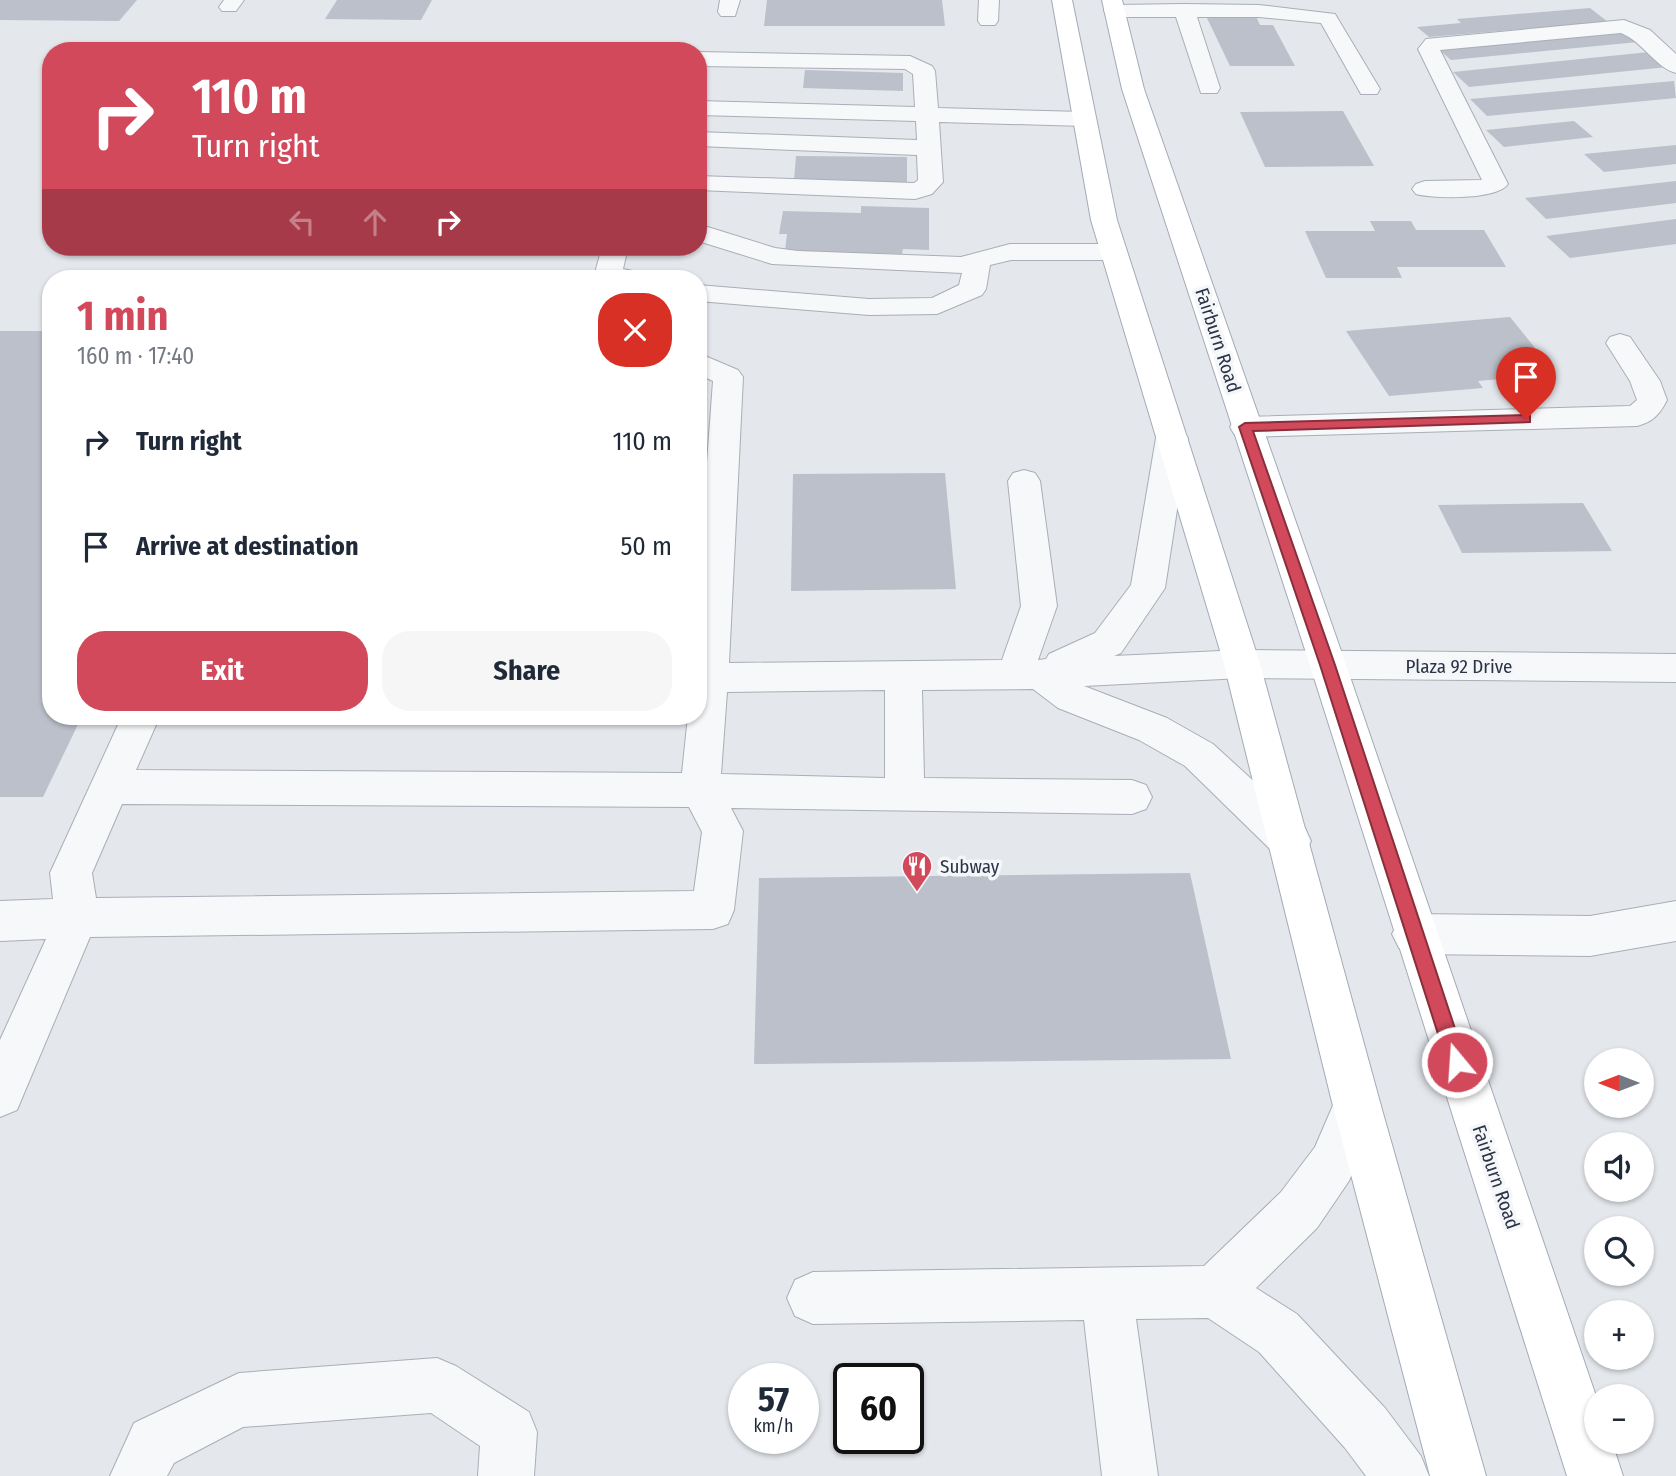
<!DOCTYPE html>
<meta charset="utf-8">
<style>
:root{--surface:#fff;--page:#f6f6f7;--text:#1f2937;--muted:#747a83;--accent:#d1495b}
body{margin:0;font-family:"Fira Sans Condensed",sans-serif;background:var(--page);color:var(--text);height:100vh;display:flex;flex-direction:column;font-size:26px;white-space:nowrap}
*{box-sizing:border-box;margin:0}
p{font-size:23px;color:var(--muted)}
.icon{flex:none;width:38px;height:38px;fill:none;stroke:currentColor;stroke-width:2;stroke-linecap:round;stroke-linejoin:round}
.map{position:relative;flex:1;overflow:hidden}
.drawer{position:absolute;left:42px;top:270px;width:665px;height:455px;display:flex;flex-direction:column;background:var(--surface);border-radius:28px;box-shadow:0 2px 5px #0004}
.drawer>*{flex:none}
.top-card{position:absolute;left:42px;top:42px;width:665px;height:214px;border-radius:28px;box-shadow:0 2px 5px #0004;background:#d1495b;color:#fff;overflow:hidden}
.needle{width:46px;rotate:270deg}
.fabs{position:absolute;left:1584px;top:1048px;display:grid;gap:14px}
.fabs a{display:grid;place-items:center;width:70px;height:70px;border-radius:50%;background:var(--surface);box-shadow:0 2px 5px #0004;font-size:35px}
.speed{position:absolute;left:728px;top:1363px;display:flex;gap:14px;font-size:35px;font-weight:700;text-align:center}
.speed>*{display:grid;place-content:center;width:91px;height:91px;border-radius:50%;background:var(--surface);box-shadow:0 2px 5px #0004;line-height:1}
.speed small{font-size:18px;font-weight:400}
.speed .limit{border:4px solid #111;border-radius:10px;background:#fff;color:#111}
.pin{position:absolute;display:grid;place-items:center;width:60px;height:60px;color:#fff;margin:-72px -30px;border-radius:50% 50% 50% 0;rotate:-45deg;box-shadow:0 0 7px #0007}
.pin .icon{rotate:45deg}
.me{position:absolute;width:77px;margin:-38px;rotate:342deg;stroke-linejoin:round;filter:drop-shadow(0 0 5px #0008)}
.turn{display:flex;align-items:center;gap:24px;height:147px;padding:0 35px;font-size:32px}
.turn .icon{width:91px;height:91px;stroke-width:2.5}
.turn b{display:block;font-size:49px;line-height:60px}
.lanes{display:flex;align-items:center;height:66px;padding:0 35px;background:#0003;justify-content:center;gap:35px;direction:ltr}
.lanes .off{opacity:.35}
.round{display:grid;place-items:center;flex:none;width:74px;height:74px;border-radius:28px;background:var(--page)}
.head{display:flex;align-items:center;justify-content:space-between;height:119px;padding:0 35px}
h1{font-size:42px;font-weight:700;line-height:52px;color:var(--accent)}
.cta{display:flex;gap:14px;margin-top:auto;padding:14px 35px}
.cta a{flex:1;height:80px;border-radius:28px;background:var(--accent);color:#fff;font-size:28px;font-weight:700;line-height:80px;text-align:center}
.cta a+a{background:var(--page);color:var(--text)}
ul{padding:0;list-style:none}
li{display:flex;align-items:center;gap:21px;height:105px;padding:0 35px}
li div{flex:1}
li b{display:block;font-size:26px}
li em{font-style:normal}
.map>svg:first-child{display:block}
</style>
<div class="map">
<svg width="1676" height="1476" viewBox="0 0 1676 1476">
<rect width="100%" height="100%" fill="#e4e7ec"/>
<g fill="#bbc0ca">
<path d="M0,0h137l-18,21 -119,-1z"/>
<path d="M337,0h95l-11,20 -96,-1z"/>
<path d="M767,0h175l3,26h-181z"/>
<path d="M1590,8l18,14 -179,15 -12,-10 44,-4 -4,-4z"/>
<path d="M1206,16h50l4,9h13l22,41h-65z"/>
<path d="M1622,31l16,11 -187,18 -13,-11z"/>
<path d="M1649,52l19,15 -199,20 -16,-15z"/>
<path d="M805,70l98,3v18l-100,-3z"/>
<path d="M1674,81l2,17 -189,18 -17,-17z"/>
<path d="M1343,111l31,55 -109,1 -25,-55z"/>
<path d="M1574,121l19,16 -89,10 -18,-17z"/>
<path d="M1676,145v19l-72,8 -20,-18z"/>
<path d="M796,156l111,1v26l-113,-2z"/>
<path d="M1676,181v22l-130,16 -21,-21z"/>
<path d="M861,206l68,2v42l-26,-1 -1,5 -117,-3 2,-17h-8l4,-23 78,2z"/>
<path d="M1676,219v25l-106,14 -24,-22z"/>
<path d="M1370,221h41l5,9h68l22,37h-109l5,11h-76l-21,-47h70z"/>
<path d="M1510,317l46,57 -78,7 5,7 -94,8 -43,-65z"/>
<path d="M0,331h51v385h31l-39,81h-43z"/>
<path d="M945,473l11,116 -165,2 2,-117z"/>
<path d="M1583,503l29,48 -150,2 -24,-48z"/>
<path d="M1190,873l41,186 -477,5 5,-186z"/>
</g>
<g fill="none" stroke-linecap="round" stroke-linejoin="round">
<g stroke="#a9aeb7" stroke-width="2">
<g id="minor">
<path d="M224,0h20l-8,11h-14l-3,-4z"/>
<path d="M720,0h20l-5,16h-14l-3,-4z"/>
<path d="M979,0h20l-1,21 -3,4h-14l-3,-4z"/>
<path d="M1184,4l75,1 76,9 45,75 -3,5h-16l-40,-71 -62,-6h-62l23,71 -3,5h-16l-25,-76h-62l-7,-2 -3,-4 3,-4 7,-2z"/>
<path d="M1624,20l26,10 26,24v19c-20,-5 -33,-31 -55,-40l-181,17 68,134c-11,16 -74,15 -92,10l-4,-5 4,-5 9,-3 57,-1 -64,-131 8,-10z"/>
<path d="M698,52l212,4 22,10 3,5 3,37 146,4 8,2 4,5 -4,5 -8,2 -145,-4 4,60 -11,12 -17,5 -217,-9v-14l216,7 4,-3 -1,-25 -219,-9v-14l219,8 -1,-19 -218,-6v-14l217,6 -2,-33 -8,-5 -207,-3z"/>
<path d="M698,224l77,24 23,3 163,6 49,-13h104l9,2 4,6 -4,6 -9,2h-103l-21,5 -4,24 -4,6 -45,19 -68,1 -171,-14v-16l171,14 63,-1 27,-13 3,-12 -190,-9 -74,-23z"/>
<path d="M602,247h26l-5,22 14,3 3,6h-41l-4,-5z"/>
<path d="M1620,334l10,3 30,44 7,19c-7,14 -14,22 -30,26l-392,11 -11,-3 -4,-7 4,-7 11,-3 385,-11 7,-6 -7,-19 -24,-38 4,-6z"/>
<path d="M698,353l40,17 5,7 -14,286 273,-3 19,-54 -13,-125 5,-8 11,-3 11,3 5,8 17,125 -19,54 8,-1 3,-5 46,-21 36,-48 25,-147 5,-7 11,-3 11,3 5,7 -23,150 -44,65 -7,3 128,-6 434,4v28l-434,-4 -158,8 83,32 46,26 92,84 6,13 -6,13 -15,5 -15,-5 -90,-88 -46,-26 -81,-32 -25,-19 -111,1 2,88 208,2 14,5 6,12 -6,12 -14,5 -401,-6 12,23 -9,79 -6,14 -15,5 -623,8 -73,173 -17,7v-77l46,-101 -46,2v-40l53,-2 -3,-26 72,-157h38l-24,54 546,3 6,-57h10v-132l15,-203 -15,-7zM885,690v88l-164,-4 6,-82zM122,804l567,3 13,25 -8,59 -598,7 -4,-25z"/>
<path d="M1676,901v40l-86,15 -176,-2 -15,-6 -7,-14 7,-14 15,-6 176,2z"/>
<path d="M1357,1082l17,7 7,17 -32,75 -32,47 -61,60 41,26 88,94 36,48 8,20h-63l-21,-28 -86,-96 -51,-34 -72,1 22,157h-56l-18,-156 -271,4 -18,-8 -8,-18 8,-18 18,-8 391,-6 77,-74 34,-45 25,-58z"/>
<path d="M437,1358l19,8 73,46 8,20 -3,44h-56l2,-30 -49,-33 -188,14 -69,36 -7,13h-57l24,-53 105,-50z"/>
</g>
</g>
<g stroke="#a3abb8" stroke-width="2">
<g id="major">
<path d="M1052,0h20l45,220 143,444 121,442 105,370h-56l-97,-370 -109,-442 -133,-444z"/>
<path d="M1102,0h20l22,89 202,576 250,731v46h16l11,34h-56l-257,-811 -188,-576z"/>
</g>
</g>
<use href="#minor" fill="#f7f8fa" fill-rule="evenodd"/>
<use href="#major" fill="#fff" fill-rule="evenodd"/>
</g>
<path fill="#d1495b" stroke="#882f3b" stroke-width="2" d="M1526,415l4,1v6l-277,9 82,234 131,397 -2,6 -7,3 -7,-3 -3,-6 -127,-397 -81,-238 6,-4z"/>
<defs>
<g id="restaurant-pin" transform="scale(1.575)"><path d="M0 17L-7.5 6A9.5 9.5 0 1 1 7.5 6Z" fill="#d1495b" stroke="#f4f6f9"/><path d="M-5-6h1v4h1v-4h1v4h1v-4h1v5L-1.5 .5V6h-2V.5L-5-1ZM5-6V6H3V1.5H1.5Q1.5-4 5-6Z" fill="#fff"/></g>
</defs>
<g fill-rule="evenodd">
<use href="#restaurant-pin" x="917" y="866"/>
</g>
<g text-anchor="middle" dominant-baseline="central" stroke-width="7" stroke-linejoin="round" paint-order="stroke">
<g font-size="19" fill="#2b3445" stroke="#f4f6f9">
<text transform="translate(1218 340) rotate(72)">Fairburn Road</text>
<text x="1459" y="666">Plaza 92 Drive</text>
<text transform="translate(1496 1177) rotate(71)">Fairburn Road</text>
</g>
<g font-size="19" fill="#2b3445" stroke="#f4f6f9" text-anchor="start">
<text x="940" y="866">Subway</text>
</g>
</g>
</svg>
<div class="fabs">
<a><svg class="needle" viewBox="-14 -14 28 28"><path d="M0-13l5 13h-10z" fill="#e53935"/><path d="M0 13l5-13h-10z" fill="#747a83"/></svg></a>
<a><svg class="icon" aria-label="sound" viewBox="0 0 24 24"><path d="M4 9h4l5-4v14l-5-4H4zM17 9q2 3 0 6"/></svg></a>
<a><svg class="icon" aria-label="search" viewBox="0 0 24 24"><circle cx="10" cy="10" r="6"/><path d="M15 15l6 6"/></svg></a>
<a>+</a>
<a>−</a>
</div>
<div class="speed"><div>57<small>km/h</small></div><div class="limit">60</div></div>
<div class="pin" style="left:1526px;top:419px;background:#d93025"><svg class="icon" aria-label="arrive" viewBox="0 0 24 24"><path d="M6 21V4h12l-3 4 3 4H6"/></svg></div>
<svg class="me" style="left:1457px;top:1062px" viewBox="-20 -20 40 40"><circle r="17" fill="#d1495b" stroke="#fff" stroke-width="3"/><path d="M0-11L8 9 0 5-8 9z" fill="#fff"/></svg>
<div class="top-card">
<div class="turn"><svg class="icon" aria-label="right" viewBox="0 0 24 24"><path d="M7 20v-9h11M14 6l5 5-5 5"/></svg><div><b>110 m</b>Turn right</div></div>
<div class="lanes"><svg class="icon off" aria-label="left" viewBox="0 0 24 24"><path d="M17 20v-9H6M10 6l-5 5 5 5"/></svg><svg class="icon off" aria-label="ahead" viewBox="0 0 24 24"><path d="M12 20V5M6 11l6-6 6 6"/></svg><svg class="icon" aria-label="right" viewBox="0 0 24 24"><path d="M7 20v-9h11M14 6l5 5-5 5"/></svg></div>
</div>
<section class="drawer">
<div class="head"><div><h1>1 min</h1><p>160 m · 17:40</p></div><a class="round" style="background:#d93025;color:#fff"><svg class="icon" aria-label="close" viewBox="0 0 24 24"><path d="M6 6l12 12M18 6L6 18"/></svg></a></div>
<ul>
<li><svg class="icon" aria-label="right" viewBox="0 0 24 24"><path d="M7 20v-9h11M14 6l5 5-5 5"/></svg><div><b>Turn right</b></div><em>110 m</em></li>
<li><svg class="icon" aria-label="arrive" viewBox="0 0 24 24"><path d="M6 21V4h12l-3 4 3 4H6"/></svg><div><b>Arrive at destination</b></div><em>50 m</em></li>
</ul>
<div class="cta"><a>Exit</a><a>Share</a></div>
</section>
</div>
